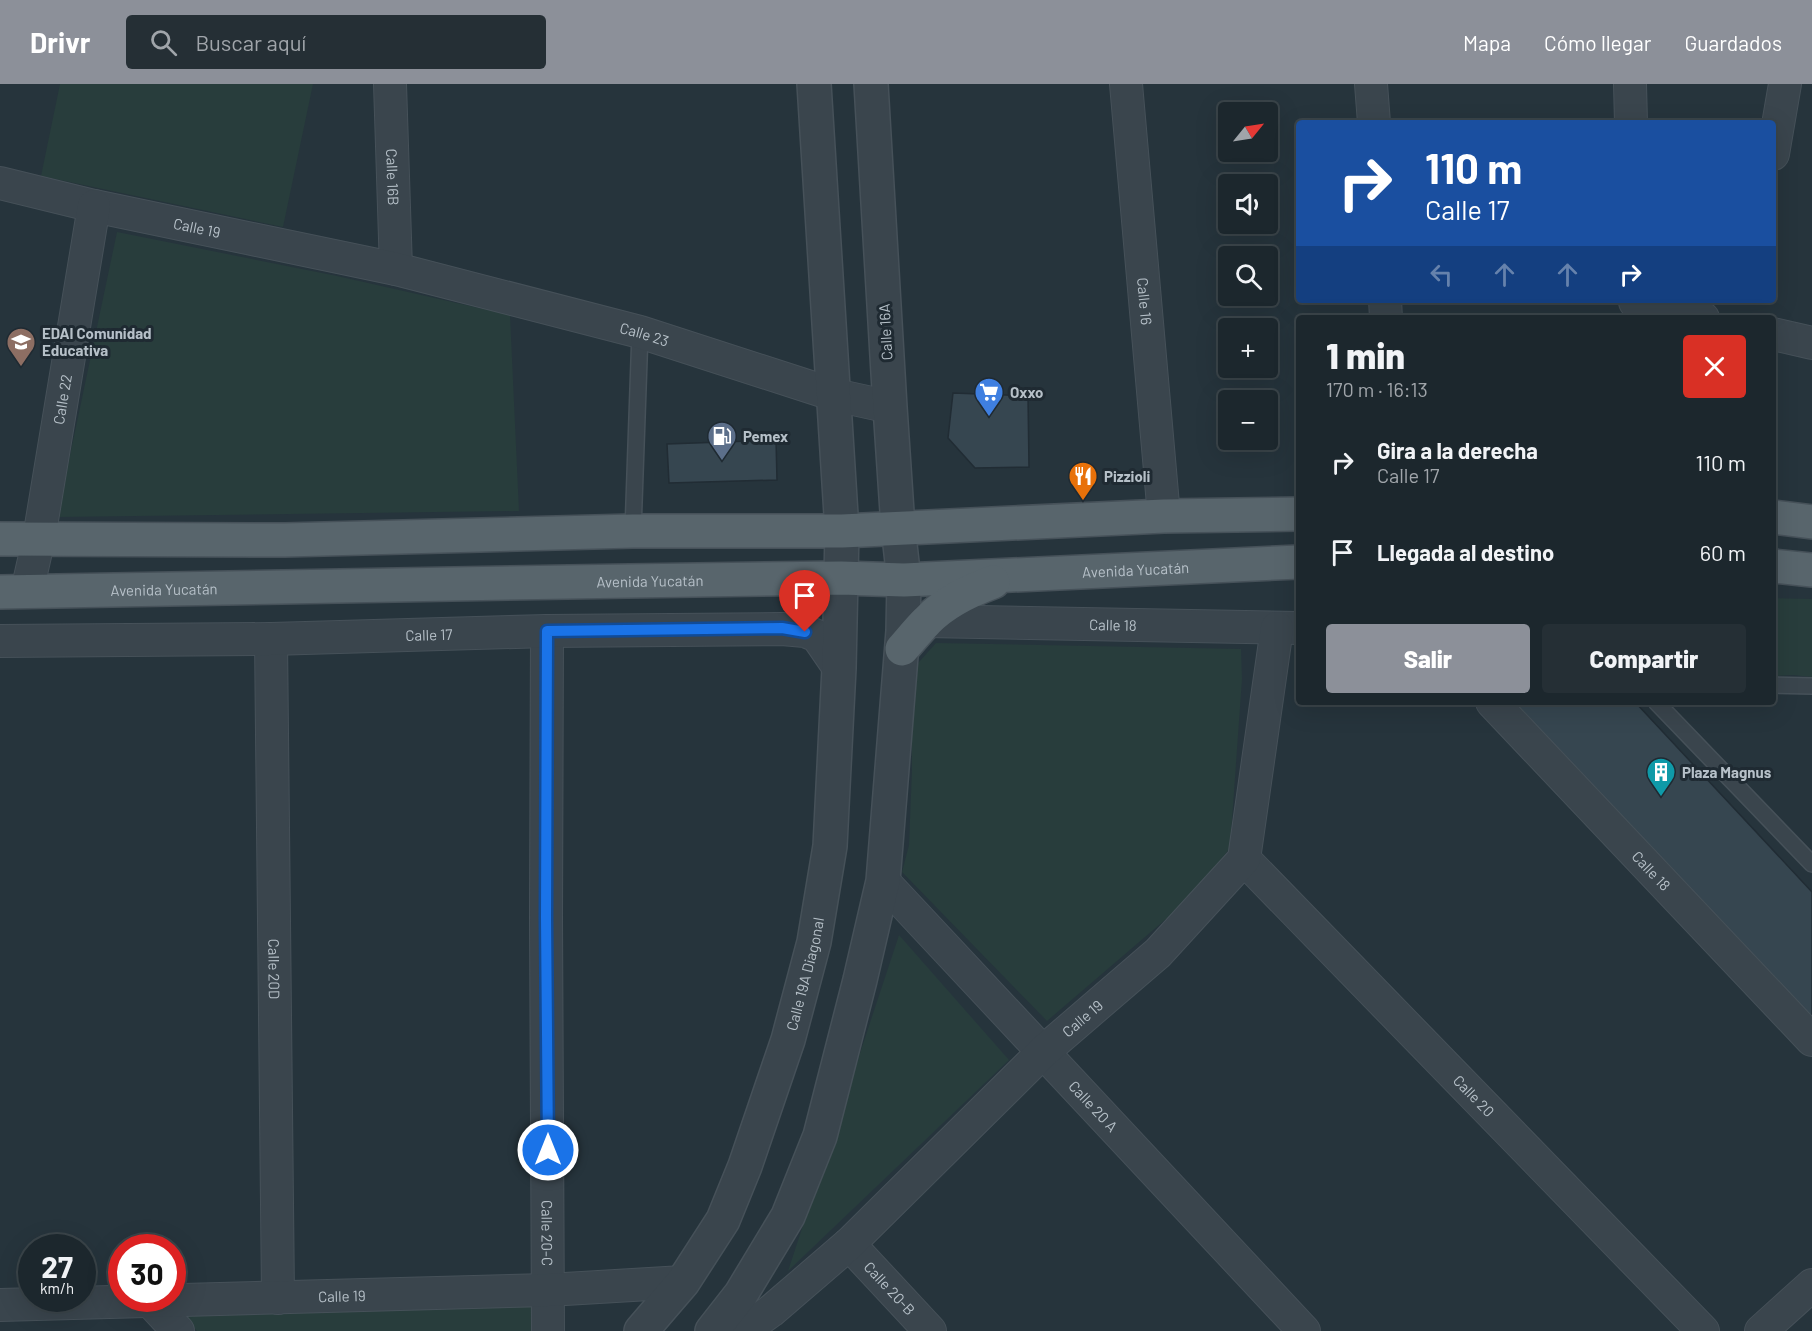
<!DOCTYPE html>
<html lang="es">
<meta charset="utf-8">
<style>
:root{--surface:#1c272d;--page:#252f35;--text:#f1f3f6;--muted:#a0a5aa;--line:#3a4449;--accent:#8c9099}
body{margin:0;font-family:Barlow,sans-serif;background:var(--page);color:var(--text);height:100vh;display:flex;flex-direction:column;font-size:22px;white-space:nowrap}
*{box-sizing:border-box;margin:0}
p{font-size:20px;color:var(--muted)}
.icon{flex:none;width:33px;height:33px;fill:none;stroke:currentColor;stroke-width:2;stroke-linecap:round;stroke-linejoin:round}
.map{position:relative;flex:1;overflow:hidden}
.side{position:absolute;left:1296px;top:231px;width:480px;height:390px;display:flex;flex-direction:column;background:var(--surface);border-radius:6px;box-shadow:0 6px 24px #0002,0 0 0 2px var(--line)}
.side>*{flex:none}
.guide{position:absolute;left:1296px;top:36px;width:480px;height:183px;border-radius:6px;box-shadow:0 6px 24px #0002,0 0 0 2px var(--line);background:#1a4fa0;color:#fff;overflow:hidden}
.needle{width:39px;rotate:60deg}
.buttons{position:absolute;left:1218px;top:18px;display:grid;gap:12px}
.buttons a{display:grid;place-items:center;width:60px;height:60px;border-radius:6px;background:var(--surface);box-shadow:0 6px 24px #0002,0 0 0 2px var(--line);font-size:30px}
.speed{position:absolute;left:18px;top:1150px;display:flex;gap:12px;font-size:30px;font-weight:700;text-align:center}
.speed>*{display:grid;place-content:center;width:78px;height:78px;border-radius:50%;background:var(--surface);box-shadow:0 6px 24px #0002,0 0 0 2px var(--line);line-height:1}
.speed small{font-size:15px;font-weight:400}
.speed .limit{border:9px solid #d22;background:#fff;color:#111}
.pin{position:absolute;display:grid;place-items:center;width:51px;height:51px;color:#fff;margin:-62px -26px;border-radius:50% 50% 50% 0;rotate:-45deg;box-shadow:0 0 6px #0007}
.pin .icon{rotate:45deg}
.me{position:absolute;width:66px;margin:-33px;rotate:0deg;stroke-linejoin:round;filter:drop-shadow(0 0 4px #0008)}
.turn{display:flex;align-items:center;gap:21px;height:126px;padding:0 30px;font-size:27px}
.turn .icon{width:78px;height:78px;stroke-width:2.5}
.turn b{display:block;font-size:42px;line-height:51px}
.lanes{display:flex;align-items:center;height:57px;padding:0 30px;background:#0003;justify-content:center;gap:30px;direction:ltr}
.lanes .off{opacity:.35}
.round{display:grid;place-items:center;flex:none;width:63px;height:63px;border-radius:6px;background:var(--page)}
.head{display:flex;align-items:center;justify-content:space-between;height:102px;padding:0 30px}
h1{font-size:36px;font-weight:800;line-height:45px}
.button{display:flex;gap:12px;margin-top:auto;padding:12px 30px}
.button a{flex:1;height:69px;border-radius:6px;background:var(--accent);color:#fff;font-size:24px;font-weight:800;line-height:69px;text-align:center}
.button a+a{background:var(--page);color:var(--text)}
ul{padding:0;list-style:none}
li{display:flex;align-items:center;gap:18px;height:90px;padding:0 30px}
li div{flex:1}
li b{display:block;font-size:22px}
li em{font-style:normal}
header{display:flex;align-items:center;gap:36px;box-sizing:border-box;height:84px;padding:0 30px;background:var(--accent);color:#fff}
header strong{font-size:28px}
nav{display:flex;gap:33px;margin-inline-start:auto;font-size:21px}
.search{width:420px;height:54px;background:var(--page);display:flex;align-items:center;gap:15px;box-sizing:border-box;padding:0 21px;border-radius:6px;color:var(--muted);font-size:22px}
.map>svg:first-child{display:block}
</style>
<header>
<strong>Drivr</strong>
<div class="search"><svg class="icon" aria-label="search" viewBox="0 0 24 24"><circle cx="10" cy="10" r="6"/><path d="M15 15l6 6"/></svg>Buscar aquí</div>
<nav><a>Mapa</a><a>Cómo llegar</a><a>Guardados</a></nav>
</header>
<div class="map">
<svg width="1812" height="1247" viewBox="0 0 1812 1247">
<rect width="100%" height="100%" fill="#26343c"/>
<g fill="#283d3c">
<path d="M60,0h253l-30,143 -242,-51z"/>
<path d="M117,148l220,44 173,39 9,196 -462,6z"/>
<path d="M1773,514l39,1v78l-19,-2 -20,1z"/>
<path d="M936,559l305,6 1,30 -12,169 -36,47 -147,126 -145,-149 7,-27 3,-76 -1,-98z"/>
<path d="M899,851l110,125 -221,211z"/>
<path d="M536,1218l1,29h-340l-20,-21z"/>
</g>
<g fill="#364650" stroke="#212c34" stroke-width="1.5">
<path d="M953,309l75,3 1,71 -54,1 -27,-30z"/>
<path d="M776,356l1,40 -108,3 -2,-39z"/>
<path d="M1511,618h124l177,190v134z"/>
</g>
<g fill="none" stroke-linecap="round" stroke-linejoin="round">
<g stroke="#465159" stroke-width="18">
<g id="service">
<path d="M633,447l7,-199"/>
<path d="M1773,601l39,1"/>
<path d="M1656,618l156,162"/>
</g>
</g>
<g stroke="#465159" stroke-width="34">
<g id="minor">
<path id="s1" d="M390,0l6,185"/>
<path id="s2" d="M1126,0l38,432"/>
<path d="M1371,0l3,39"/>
<path d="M1630,0l1,39"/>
<path d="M1773,70l12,-70"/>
<path id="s3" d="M0,99l94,23 302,63 244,63 195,63 55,12"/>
<path d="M1385,216l1,18"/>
<path d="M1635,218l68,16"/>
<path d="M1773,250l39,9"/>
<path id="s4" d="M27,507l12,-53 55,-332"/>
<path id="s5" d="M927,537l372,7"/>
<path id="s6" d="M547,547l-1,287 2,413"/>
<path id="s7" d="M271,555l7,659"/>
<path id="s8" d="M0,557l271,-2 276,-8 235,-2 23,2 12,5 22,32"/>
<path id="s9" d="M1492,618l320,338"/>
<path id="s10" d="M1244,775l459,472"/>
<path id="s11" d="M883,797l421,450"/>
<path id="s12" d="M849,1160l81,87"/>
<path d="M151,1218l27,29"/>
<path id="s13" d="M0,1221l548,-15 135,-8"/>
<path id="s14" d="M743,1247l28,-20 78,-67 195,-193 114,-98 86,-94 33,-231"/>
<path d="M1761,1247l51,-46"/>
</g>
</g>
<g stroke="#465159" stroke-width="36">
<g id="tertiary">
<path id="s15" d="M641,1247l42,-49 40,-62 22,-54 43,-126 26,-98 16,-96 9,-178 3,-137 -28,-447"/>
<path d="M712,1247l29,-37 47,-78 32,-80 40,-156 23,-99 20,-250 1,-51 -6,-53 -8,-120 -19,-323"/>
</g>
</g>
<g stroke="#465159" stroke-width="36">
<g id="primary">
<path d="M1773,433l39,5"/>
<path d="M0,455l285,1 348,-9h209l322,-15 135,-2"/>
<path d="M1773,482l39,4"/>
<path id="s16" d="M0,508l629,-11 212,-3 63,2 395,-18"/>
<path d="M902,565c8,-9 16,-19 25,-28 18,-19 42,-30 66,-39"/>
</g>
</g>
<use href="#service" stroke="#3a454d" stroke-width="15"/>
<use href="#minor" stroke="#3a454d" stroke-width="32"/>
<use href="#tertiary" stroke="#3a454d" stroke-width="33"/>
<use href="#primary" stroke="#58656c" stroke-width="33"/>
</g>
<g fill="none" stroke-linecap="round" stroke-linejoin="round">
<g stroke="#114b97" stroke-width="15">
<path id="route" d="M548,1066l-2,-232 1,-287 235,-3 23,4"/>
</g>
<use href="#route" stroke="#1a73e8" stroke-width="10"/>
</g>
<defs>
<g id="school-pin" transform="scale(1.5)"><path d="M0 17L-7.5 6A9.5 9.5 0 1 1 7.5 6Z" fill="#8d6e63" stroke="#1f2a32"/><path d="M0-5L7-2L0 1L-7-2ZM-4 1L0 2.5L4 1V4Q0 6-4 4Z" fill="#fff"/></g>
<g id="supermarket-pin" transform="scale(1.5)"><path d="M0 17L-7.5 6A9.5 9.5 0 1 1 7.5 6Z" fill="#3f7fe0" stroke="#1f2a32"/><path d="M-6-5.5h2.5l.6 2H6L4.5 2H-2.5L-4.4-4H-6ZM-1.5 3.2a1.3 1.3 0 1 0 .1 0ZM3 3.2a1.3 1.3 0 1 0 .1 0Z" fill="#fff"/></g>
<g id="fuel-pin" transform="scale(1.5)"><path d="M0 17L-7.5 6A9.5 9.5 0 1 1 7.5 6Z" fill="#5c6f8a" stroke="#1f2a32"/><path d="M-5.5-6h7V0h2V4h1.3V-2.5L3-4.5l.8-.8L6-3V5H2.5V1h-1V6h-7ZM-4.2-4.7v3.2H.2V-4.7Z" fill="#fff"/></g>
<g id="restaurant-pin" transform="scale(1.5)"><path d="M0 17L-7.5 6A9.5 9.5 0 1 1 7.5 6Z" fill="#e8710a" stroke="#1f2a32"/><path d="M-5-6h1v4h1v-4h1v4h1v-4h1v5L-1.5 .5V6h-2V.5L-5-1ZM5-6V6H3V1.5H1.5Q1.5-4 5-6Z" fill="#fff"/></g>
<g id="building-pin" transform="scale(1.5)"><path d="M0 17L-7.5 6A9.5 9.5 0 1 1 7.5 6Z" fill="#0f9aa8" stroke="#1f2a32"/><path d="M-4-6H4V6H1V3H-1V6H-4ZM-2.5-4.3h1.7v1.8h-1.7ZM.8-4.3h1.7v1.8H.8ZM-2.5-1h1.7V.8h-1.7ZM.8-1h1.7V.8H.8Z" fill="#fff"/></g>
</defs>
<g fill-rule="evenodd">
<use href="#school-pin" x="21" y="258"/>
<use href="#supermarket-pin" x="989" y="308"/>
<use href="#fuel-pin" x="722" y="352"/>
<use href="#restaurant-pin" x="1083" y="392"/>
<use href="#building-pin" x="1661" y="688"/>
</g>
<g text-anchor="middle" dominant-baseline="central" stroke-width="6" stroke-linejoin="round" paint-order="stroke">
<g font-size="15" fill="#b6c0c8" stroke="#1f2a32">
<text stroke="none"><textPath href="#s1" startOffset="93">Calle 16B</textPath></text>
<text stroke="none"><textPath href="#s3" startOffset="202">Calle 19</textPath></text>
<text stroke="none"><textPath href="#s2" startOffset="218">Calle 16</textPath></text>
<text transform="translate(885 248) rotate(-93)">Calle 16A</text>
<text stroke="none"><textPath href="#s3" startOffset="662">Calle 23</textPath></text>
<text stroke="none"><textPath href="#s4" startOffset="195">Calle 22</textPath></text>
<text stroke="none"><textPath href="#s16" startOffset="1136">Avenida Yucatán</textPath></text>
<text stroke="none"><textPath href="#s16" startOffset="650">Avenida Yucatán</textPath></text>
<text stroke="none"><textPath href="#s16" startOffset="164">Avenida Yucatán</textPath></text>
<text stroke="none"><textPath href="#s5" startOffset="186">Calle 18</textPath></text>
<text stroke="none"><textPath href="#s8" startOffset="429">Calle 17</textPath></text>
<text stroke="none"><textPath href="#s9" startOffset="232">Calle 18</textPath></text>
<text stroke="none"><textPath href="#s7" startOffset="330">Calle 20D</textPath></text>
<text stroke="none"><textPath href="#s15" startOffset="398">Calle 19A Diagonal</textPath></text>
<text stroke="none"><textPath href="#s14" startOffset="462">Calle 19</textPath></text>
<text stroke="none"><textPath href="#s10" startOffset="330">Calle 20</textPath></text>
<text stroke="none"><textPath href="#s11" startOffset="308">Calle 20 A</textPath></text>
<text stroke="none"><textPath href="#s6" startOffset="602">Calle 20-C</textPath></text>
<text stroke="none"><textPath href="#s12" startOffset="60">Calle 20-B</textPath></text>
<text stroke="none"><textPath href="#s13" startOffset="342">Calle 19</textPath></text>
</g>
<g font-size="15" font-weight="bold" fill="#b6c0c8" stroke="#1f2a32" text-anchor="start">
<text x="42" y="249">EDAI Comunidad<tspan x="42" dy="17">Educativa</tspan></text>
<text x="1010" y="308">Oxxo</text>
<text x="743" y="352">Pemex</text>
<text x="1104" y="392">Pizzioli</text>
<text x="1682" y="688">Plaza Magnus</text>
</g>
</g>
</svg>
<div class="buttons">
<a><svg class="needle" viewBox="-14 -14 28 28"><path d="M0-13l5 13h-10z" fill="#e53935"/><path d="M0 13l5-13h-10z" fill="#a0a5aa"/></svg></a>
<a><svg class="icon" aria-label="sound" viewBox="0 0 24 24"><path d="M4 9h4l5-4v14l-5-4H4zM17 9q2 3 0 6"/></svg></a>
<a><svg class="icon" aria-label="search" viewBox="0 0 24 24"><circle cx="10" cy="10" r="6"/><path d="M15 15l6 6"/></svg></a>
<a>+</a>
<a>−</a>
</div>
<div class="speed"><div>27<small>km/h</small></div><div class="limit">30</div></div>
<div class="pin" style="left:805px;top:548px;background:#d93025"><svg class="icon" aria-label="arrive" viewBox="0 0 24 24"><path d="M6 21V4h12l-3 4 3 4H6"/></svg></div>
<svg class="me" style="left:548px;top:1066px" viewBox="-20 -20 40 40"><circle r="17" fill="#1a73e8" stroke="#fff" stroke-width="3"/><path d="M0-11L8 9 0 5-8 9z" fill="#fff"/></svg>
<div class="guide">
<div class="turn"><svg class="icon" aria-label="right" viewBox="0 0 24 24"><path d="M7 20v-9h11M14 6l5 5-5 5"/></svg><div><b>110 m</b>Calle 17</div></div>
<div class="lanes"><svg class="icon off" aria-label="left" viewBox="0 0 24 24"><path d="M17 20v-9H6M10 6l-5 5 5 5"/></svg><svg class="icon off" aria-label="ahead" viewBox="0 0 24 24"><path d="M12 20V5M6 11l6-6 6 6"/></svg><svg class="icon off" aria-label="ahead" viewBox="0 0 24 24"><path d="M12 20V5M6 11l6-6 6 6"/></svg><svg class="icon" aria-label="right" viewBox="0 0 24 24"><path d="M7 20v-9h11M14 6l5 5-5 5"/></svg></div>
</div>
<section class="side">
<div class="head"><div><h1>1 min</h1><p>170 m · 16:13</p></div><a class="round" style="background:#d93025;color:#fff"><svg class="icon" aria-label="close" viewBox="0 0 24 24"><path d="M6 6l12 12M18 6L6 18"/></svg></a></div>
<ul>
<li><svg class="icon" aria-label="right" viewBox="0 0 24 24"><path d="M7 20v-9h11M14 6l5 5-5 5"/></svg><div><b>Gira a la derecha</b><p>Calle 17</p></div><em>110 m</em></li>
<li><svg class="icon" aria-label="arrive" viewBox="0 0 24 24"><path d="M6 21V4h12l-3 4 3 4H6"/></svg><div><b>Llegada al destino</b></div><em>60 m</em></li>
</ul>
<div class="button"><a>Salir</a><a>Compartir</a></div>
</section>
</div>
